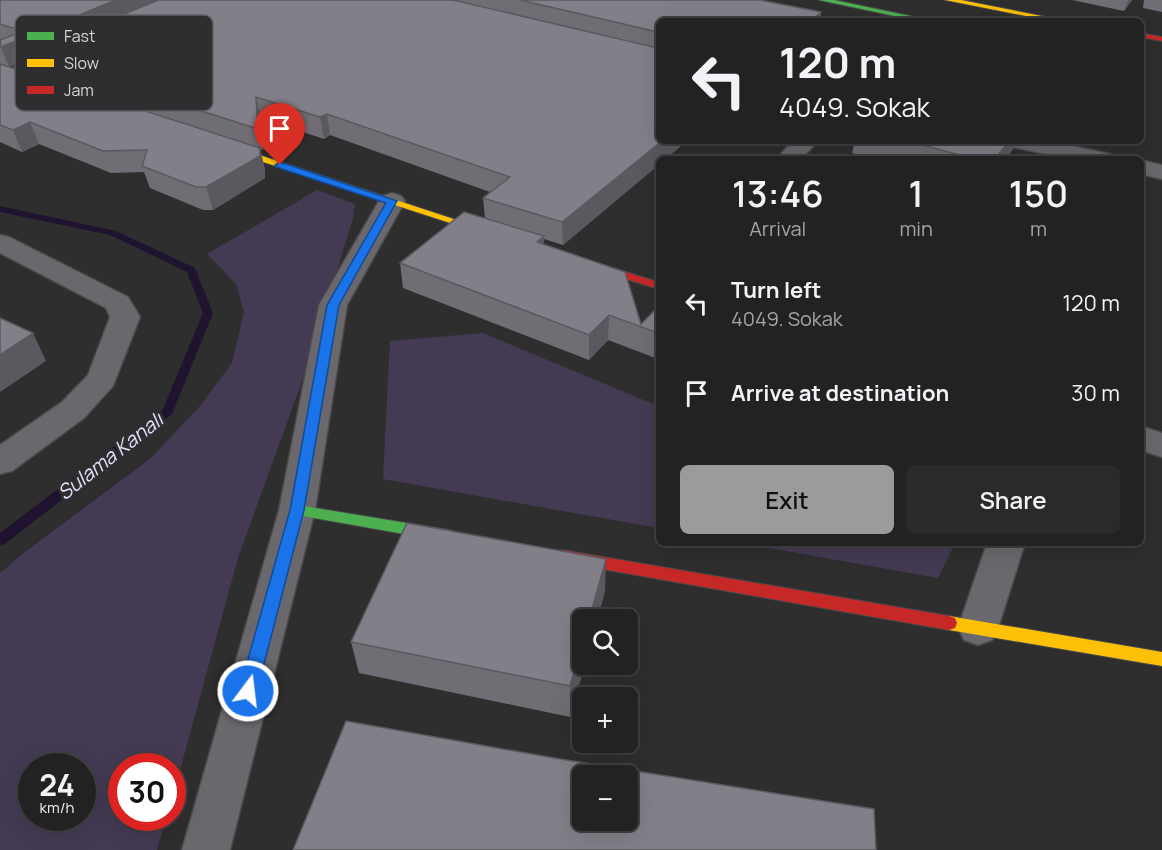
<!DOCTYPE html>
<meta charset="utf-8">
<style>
:root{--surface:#222223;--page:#2a2a2b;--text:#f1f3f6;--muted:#a2a4a6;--line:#3f3f41;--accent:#9b9b9c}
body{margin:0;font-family:Manrope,sans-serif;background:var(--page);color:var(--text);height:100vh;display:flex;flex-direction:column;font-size:22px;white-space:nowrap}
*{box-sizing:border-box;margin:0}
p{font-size:20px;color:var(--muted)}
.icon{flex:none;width:33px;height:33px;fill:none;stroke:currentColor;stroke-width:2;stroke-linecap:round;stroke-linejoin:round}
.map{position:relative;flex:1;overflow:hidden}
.sheet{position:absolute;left:656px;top:156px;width:488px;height:390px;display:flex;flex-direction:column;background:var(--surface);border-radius:9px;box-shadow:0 6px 24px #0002,0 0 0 2px var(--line)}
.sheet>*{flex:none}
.hud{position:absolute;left:656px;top:18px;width:488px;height:126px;border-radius:9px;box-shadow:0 6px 24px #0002,0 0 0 2px var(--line);background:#222223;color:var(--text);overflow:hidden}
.controls{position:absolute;left:572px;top:609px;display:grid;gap:12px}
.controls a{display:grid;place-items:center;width:66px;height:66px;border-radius:9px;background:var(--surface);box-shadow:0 6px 24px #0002,0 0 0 2px var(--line);font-size:30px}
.speed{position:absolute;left:18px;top:753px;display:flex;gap:12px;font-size:30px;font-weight:700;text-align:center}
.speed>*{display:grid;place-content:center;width:78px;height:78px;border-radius:50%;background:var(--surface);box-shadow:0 6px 24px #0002,0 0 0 2px var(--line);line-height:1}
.speed small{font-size:15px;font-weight:400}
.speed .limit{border:9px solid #d22;background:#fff;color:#111}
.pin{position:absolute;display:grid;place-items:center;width:51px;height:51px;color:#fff;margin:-62px -26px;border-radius:50% 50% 50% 0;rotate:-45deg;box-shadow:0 0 6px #0007}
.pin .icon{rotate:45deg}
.me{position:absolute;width:66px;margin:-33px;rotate:15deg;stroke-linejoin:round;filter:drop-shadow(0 0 4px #0008)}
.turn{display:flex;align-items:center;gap:21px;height:126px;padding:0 24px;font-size:27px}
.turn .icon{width:78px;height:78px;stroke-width:2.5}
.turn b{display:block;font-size:42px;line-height:51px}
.eta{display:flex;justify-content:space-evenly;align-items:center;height:102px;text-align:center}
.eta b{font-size:36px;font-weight:600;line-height:42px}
.button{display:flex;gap:12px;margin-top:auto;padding:12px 24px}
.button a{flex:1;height:69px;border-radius:9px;background:var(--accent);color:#111;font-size:24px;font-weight:600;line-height:69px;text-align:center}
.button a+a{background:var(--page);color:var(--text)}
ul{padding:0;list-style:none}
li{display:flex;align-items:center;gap:18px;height:90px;padding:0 24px}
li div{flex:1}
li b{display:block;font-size:22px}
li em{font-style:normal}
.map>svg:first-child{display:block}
</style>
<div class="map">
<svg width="1162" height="850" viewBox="0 0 1162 850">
<rect width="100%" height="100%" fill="#2e2e2f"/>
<g fill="#443a54" fill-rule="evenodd">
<path d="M317,190l38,14 -2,14 -43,141 -72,199 -65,238 -1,-30h-50v52h44l-9,32h-157v-277l25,-21 125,-93 50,-53 32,-43 12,-51 -8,-28 -29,-30zM32,766h50v52h-50z"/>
<path d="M483,333l175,73v122l-275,-49 7,-138z"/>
<path d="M741,543h214l-17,35z"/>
</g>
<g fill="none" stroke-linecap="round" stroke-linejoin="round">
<path fill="#1f132f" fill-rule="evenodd" d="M0,206l116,25 79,37 18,45 -41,101 -167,130 -5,1v-12l163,-124 40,-96 -16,-41 -77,-37 -110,-23z"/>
<g stroke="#49494a" stroke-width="3">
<g id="street">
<path d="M73,43l7,2 3,4 -3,4 -62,27 -7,2 -7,-2 -3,-4 3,-4z"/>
<path d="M793,141h25l-17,18h-25z"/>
<path d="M1004,141h45l61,13 4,5h-46l-60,-13z"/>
<path d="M1140,160l22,5v14l-22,-5z"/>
<path d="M392,193l9,3 4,5 -58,104 -32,205 -85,340h-48l97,-340 40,-205 60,-104 4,-5z"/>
<path d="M0,235l9,2 119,60 12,20 -27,69 -29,32 -72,53 -12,3v-29l62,-43 26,-27 22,-58 -4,-9 -106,-55z"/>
<path d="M1140,426l22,7v24l-22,-7z"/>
<path d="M987,543h38l-27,85 -6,12 -14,5 -14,-5 -6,-12z"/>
</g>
</g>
<g stroke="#49494a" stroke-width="2">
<g id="fast">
<path d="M819,0h15l100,21h-16z"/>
<path d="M297,505l152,25 5,2 3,4 -3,4 -5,2 -152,-27 -5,-1 -2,-4 2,-4z"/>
</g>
</g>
<g stroke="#49494a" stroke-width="2">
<g id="slow">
<path d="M945,0h16l106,21h-16z"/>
<path d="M217,143h6l279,92 -1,2h-8l-276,-90z"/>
<path d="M949,616l213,36v14l-213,-36 -6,-2 -2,-5 2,-5z"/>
</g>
</g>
<g stroke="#49494a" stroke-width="2">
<g id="jam">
<path d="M1140,33l22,4v4l-22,-4z"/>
<path d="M583,259l75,23v7l-79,-25v-4z"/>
<path d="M562,550l387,66 6,2 2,5 -2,5 -6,2 -387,-68 -5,-2 -3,-4 3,-4z"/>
</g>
</g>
<use href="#street" fill="#6a686c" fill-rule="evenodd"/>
<use href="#fast" fill="#4caf50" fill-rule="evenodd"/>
<use href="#slow" fill="#ffc107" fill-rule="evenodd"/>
<use href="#jam" fill="#c62828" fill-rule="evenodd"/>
</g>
<g fill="#706d75" fill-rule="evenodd">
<path d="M0,0h760l61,12 -1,9h-162v120h29l-124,104 -19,-6v5l97,80 17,-17v52l-50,-19 -19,20 -186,-72 -3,-25 85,-45 -2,-20 7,-6 -160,-57 -6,4 -63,-21 2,32 -3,-1 5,21v8l-52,32h-10l-53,-22 -6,-16 -33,1 -72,-29 -17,8 -22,-10zM28,59l5,16 -24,-8z"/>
<path d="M1072,0h60l-8,11z"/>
<path d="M1144,0h18v12l-19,-4z"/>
<path d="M855,141h161l-3,8 -7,10h-134l-20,-6z"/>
<path d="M605,591l-8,29h-15v44h3l-15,53 -211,-44 -8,-31z"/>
</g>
<g fill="#5b595f">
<path d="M116,0h50l-140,55 2,4 -19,8 -8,-20z"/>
<path d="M1128,0h4l-8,11z"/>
<path d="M821,12l-1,9h-9z"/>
<path d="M256,97l5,21 2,32 -5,-21z"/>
<path d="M327,114l3,21 -6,4 -4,-22z"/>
<path d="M30,122l9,22 -17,8 -9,-22z"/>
<path d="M662,141h25l-22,18h-7v6l-95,80 -1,-23z"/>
<path d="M1009,141h7l-3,8 -7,10h-11z"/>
<path d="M260,148l5,22v8l-52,32 -7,-23z"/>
<path d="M544,236v25l-7,-19z"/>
<path d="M609,315l-1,25 -19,20v-25z"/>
<path d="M33,333l13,28 -46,31v-37z"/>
<path d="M606,559l-1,32 -8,29h-8z"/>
<path d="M582,644v20h3l-15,53v-31z"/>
</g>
<g fill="#827f88" stroke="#5b595f" stroke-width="1.5" fill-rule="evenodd">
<path d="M0,0h116l-115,47 -1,-7 23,-9 -23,-7z"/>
<path d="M158,0h295l205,48v93h4l-100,81 -79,-24 27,-21 -183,-63 -7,3 -64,-20 2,32 -232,-74z"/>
<path d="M520,0h240l61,12 -10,9h-153v11z"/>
<path d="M0,64l260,84v8l-54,31h-10l-54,-21 5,-16 -44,1 -73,-29 -17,8 -13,-5z"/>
<path d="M908,141h101l-14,18h-21z"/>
<path d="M464,212l80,24 -7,6 88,30 16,52 17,-17v26l-49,-18 -20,20 -189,-72z"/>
<path d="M0,318l33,15 -33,22z"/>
<path d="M407,523l199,36 -17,61h-7v24l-12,42 -219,-44z"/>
<path d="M346,721l208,37 320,51 2,41h-583zM582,776h45v44h-45z"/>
</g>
<path fill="#1a73e8" stroke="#114b97" stroke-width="1.5" d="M280,162l117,39 -58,104 -35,205 -47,181 -3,6 -6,2 -6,-2 -3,-6 51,-181 37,-205 59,-102 -110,-36 -1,-2z"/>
<g text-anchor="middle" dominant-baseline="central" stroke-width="6" stroke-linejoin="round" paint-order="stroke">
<g font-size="20" font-style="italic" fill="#e6def8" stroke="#2e2d30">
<text transform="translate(110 456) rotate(-38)">Sulama Kanalı</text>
</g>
</g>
<rect x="15" y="15" width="198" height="96" rx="9" fill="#2e2d30" stroke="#605f62" stroke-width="1.5"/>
<rect x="27" y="32" width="27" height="8" fill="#4caf50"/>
<rect x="27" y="59" width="27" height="8" fill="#ffc107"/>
<rect x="27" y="86" width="27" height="8" fill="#c62828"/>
<g font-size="16" fill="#d6d5d7">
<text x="64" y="42">Fast</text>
<text x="64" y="69">Slow</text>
<text x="64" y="96">Jam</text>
</g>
</svg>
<div class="controls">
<a><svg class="icon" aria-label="search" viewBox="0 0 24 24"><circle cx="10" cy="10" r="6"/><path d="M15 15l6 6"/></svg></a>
<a>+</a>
<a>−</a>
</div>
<div class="speed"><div>24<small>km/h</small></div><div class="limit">30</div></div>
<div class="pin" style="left:280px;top:165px;background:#d93025"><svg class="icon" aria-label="arrive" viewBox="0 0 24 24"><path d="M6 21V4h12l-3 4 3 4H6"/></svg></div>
<svg class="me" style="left:248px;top:691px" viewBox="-20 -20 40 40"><circle r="17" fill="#1a73e8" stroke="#fff" stroke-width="3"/><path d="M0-11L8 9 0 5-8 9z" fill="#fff"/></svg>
<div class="hud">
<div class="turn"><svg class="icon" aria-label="left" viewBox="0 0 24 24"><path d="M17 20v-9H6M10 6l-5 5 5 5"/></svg><div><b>120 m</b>4049. Sokak</div></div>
</div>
<section class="sheet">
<div class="eta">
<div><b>13:46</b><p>Arrival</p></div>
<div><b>1</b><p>min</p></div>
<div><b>150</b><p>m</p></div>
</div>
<ul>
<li><svg class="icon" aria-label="left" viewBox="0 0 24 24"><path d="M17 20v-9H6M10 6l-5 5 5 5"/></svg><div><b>Turn left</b><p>4049. Sokak</p></div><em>120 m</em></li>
<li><svg class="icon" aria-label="arrive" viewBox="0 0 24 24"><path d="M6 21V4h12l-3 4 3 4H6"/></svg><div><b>Arrive at destination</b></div><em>30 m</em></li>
</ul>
<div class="button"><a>Exit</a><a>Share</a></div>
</section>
</div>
